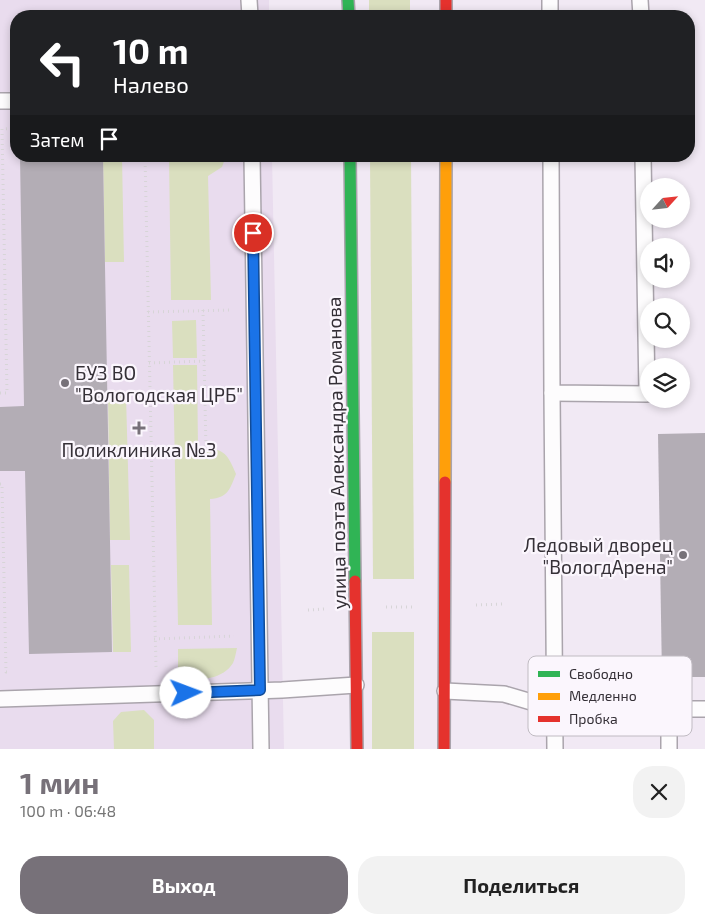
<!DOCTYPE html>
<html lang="ru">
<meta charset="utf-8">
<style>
:root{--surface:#fff;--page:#f2f2f2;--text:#222;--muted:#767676;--accent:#777179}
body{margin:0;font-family:"Exo 2",sans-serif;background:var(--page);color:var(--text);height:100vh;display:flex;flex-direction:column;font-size:19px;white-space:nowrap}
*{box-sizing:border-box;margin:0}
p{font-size:16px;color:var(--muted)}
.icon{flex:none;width:28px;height:28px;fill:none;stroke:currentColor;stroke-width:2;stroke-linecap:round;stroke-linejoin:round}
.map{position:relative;height:749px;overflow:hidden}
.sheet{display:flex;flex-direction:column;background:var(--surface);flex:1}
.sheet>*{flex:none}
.banner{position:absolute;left:10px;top:10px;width:685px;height:152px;border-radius:20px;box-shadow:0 2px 8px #0003;background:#202124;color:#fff;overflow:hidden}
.needle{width:32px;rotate:63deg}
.buttons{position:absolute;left:640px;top:178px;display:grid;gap:10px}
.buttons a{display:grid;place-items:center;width:50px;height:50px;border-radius:50%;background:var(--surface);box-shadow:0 2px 8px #0003;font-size:25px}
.pin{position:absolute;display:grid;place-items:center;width:42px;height:42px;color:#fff;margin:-21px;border:2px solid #fff;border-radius:50%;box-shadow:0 1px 5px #0007}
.me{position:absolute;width:55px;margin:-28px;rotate:88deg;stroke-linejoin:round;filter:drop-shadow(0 0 4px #0008)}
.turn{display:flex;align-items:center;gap:18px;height:105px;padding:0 20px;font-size:22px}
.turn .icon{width:65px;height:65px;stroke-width:2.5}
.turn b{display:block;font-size:35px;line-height:42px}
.then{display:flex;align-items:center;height:48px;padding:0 20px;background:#0003;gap:10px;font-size:19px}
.round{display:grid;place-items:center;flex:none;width:52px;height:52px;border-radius:20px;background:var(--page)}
.summary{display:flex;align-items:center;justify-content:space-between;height:85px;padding:0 20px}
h1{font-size:30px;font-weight:700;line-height:38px;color:var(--accent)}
.primary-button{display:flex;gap:10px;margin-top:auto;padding:10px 20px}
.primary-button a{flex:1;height:58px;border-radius:20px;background:var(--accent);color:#fff;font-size:20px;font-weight:700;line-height:58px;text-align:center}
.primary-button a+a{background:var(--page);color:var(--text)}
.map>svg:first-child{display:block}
</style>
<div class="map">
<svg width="705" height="749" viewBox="0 0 705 749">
<rect width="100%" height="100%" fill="#f1e9f4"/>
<path fill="#e9dcee" d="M0,0h269v16h-253v140h256l12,593h-284z"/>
<g fill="#dadfbf">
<rect x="369" y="0" width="41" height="16"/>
<path d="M103,156h19l2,106h-19z"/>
<path d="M169,156h57l-4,11 -14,9 3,124h-40z"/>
<path d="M370,156h41l3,423h-41z"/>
<path d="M196,320l1,38h-24l-1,-37z"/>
<path d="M173,365h24l1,83c25,1 28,2 38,26 -6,15 -8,24 -26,25l2,126h-34z"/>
<path d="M108,396h18l4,144h-20z"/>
<path d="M111,565h18l2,87h-18z"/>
<rect x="372" y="632" width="42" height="117"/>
<path d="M237,648c-1,4 -2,11 -4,15 -11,18 -36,17 -55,17v-31z"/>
<path d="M144,710l10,10v29h-40l-1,-28 8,-9z"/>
</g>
<g fill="#b3adb5">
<path d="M20,156h83l9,496 -83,2 -4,-183h-25v-64l24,-1z"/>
<path d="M705,433v244h-43l-4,-243z"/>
</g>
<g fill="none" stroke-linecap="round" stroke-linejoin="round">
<g stroke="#aaa4ac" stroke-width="18">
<g id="lane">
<path d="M249,0l1,16"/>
<path d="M550,0v16"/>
<path d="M640,0l1,16"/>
<path d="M0,101h16"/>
<path d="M252,156l9,593"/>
<path d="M551,156l1,237 95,1 -4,-238"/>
<path d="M552,393l3,356"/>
<path d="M445,691l59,3 51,15h114v40"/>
<path d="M0,699l282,-9 74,-5"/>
<path d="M669,709h36"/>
</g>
</g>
<g stroke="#aaa4ac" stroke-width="14">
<g id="fast">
<path d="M348,0l1,16"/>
<path d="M350,156l5,425"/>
</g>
</g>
<g stroke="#aaa4ac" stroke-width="14">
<path id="slow" d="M445,482l1,-326"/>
</g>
<g stroke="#aaa4ac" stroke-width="14">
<g id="jam">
<path d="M446,0v16"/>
<path d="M355,581l2,168"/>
<path d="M444,749l1,-267"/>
</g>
</g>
<g stroke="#d7d5d7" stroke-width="3" stroke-dasharray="1 4" stroke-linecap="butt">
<path d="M145,156l11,511 -3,1"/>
<path d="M203,310l3,138"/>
<path d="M148,312l82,-2"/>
<path d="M149,363l56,-2"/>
<path d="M0,393h7l-5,-264 14,-1"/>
<path d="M0,484h2l4,188h3"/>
<path d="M476,605l27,-1"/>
<path d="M386,607h29"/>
<path d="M308,610l17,-1"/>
<path d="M154,639l80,-3"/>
</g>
<use href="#lane" stroke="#fdfcfd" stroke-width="15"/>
<use href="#fast" stroke="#30b455" stroke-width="11"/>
<use href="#slow" stroke="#ff9f0a" stroke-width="11"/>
<use href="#jam" stroke="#e5322d" stroke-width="11"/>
</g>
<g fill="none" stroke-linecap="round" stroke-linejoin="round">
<g stroke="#114b97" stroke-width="12">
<path id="route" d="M186,693l74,-3 -7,-457"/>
</g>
<use href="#route" stroke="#1a73e8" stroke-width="9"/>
</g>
<g fill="#777179" stroke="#fbf6fd" stroke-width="2">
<circle cx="65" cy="383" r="5"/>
<path d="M136.5 420.5h5v5h5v5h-5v5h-5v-5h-5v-5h5z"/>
<circle cx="683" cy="555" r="5"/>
</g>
<g text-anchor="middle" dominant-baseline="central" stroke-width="4.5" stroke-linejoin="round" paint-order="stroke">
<g font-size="19" fill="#353037" stroke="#fbf6fd" text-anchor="start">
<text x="75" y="372">БУЗ ВО<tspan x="75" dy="22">"Вологодская ЦРБ"</tspan></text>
<text x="139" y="449" text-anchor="middle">Поликлиника №3</text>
<text x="673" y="544" text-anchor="end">Ледовый дворец<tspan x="673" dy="22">"ВологдАрена"</tspan></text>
</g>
<g font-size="19" fill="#353037" stroke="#fbf6fd">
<text transform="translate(336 453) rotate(-91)">улица поэта Александра Романова</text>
</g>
</g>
<rect x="528" y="656" width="164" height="80" rx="8" fill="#fbf6fd" stroke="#c0bbc2" stroke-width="1"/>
<rect x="538" y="671" width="22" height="6" fill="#30b455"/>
<rect x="538" y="693" width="22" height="7" fill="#ff9f0a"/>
<rect x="538" y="716" width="22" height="6" fill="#e5322d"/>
<g font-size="14" fill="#353037">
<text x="569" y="679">Свободно</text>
<text x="569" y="701">Медленно</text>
<text x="569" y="724">Пробка</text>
</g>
</svg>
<div class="buttons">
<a><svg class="needle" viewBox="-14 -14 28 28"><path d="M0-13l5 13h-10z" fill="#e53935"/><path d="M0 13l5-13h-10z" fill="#767676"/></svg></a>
<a><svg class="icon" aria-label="sound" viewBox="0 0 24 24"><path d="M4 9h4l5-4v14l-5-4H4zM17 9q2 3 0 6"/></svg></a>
<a><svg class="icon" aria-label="search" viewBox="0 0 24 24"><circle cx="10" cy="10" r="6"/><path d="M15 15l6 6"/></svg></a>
<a><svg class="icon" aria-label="layers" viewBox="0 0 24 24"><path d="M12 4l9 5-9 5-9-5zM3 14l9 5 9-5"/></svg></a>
</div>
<div class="pin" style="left:253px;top:233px;background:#d93025"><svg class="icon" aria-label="arrive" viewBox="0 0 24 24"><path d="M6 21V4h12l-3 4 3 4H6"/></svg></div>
<svg class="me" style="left:186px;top:693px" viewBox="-20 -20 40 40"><circle r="19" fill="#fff"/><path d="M0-13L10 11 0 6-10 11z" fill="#1a73e8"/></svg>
<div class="banner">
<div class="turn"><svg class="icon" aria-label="left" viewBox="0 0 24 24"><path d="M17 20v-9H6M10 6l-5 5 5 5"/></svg><div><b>10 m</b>Налево</div></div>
<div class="then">Затем<svg class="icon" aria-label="arrive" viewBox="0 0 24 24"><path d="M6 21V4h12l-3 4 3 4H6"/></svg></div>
</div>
</div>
<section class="sheet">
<div class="summary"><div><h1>1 мин</h1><p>100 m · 06:48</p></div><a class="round"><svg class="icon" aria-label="close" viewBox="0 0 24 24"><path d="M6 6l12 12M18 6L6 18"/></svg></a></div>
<div class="primary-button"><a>Выход</a><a>Поделиться</a></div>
</section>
